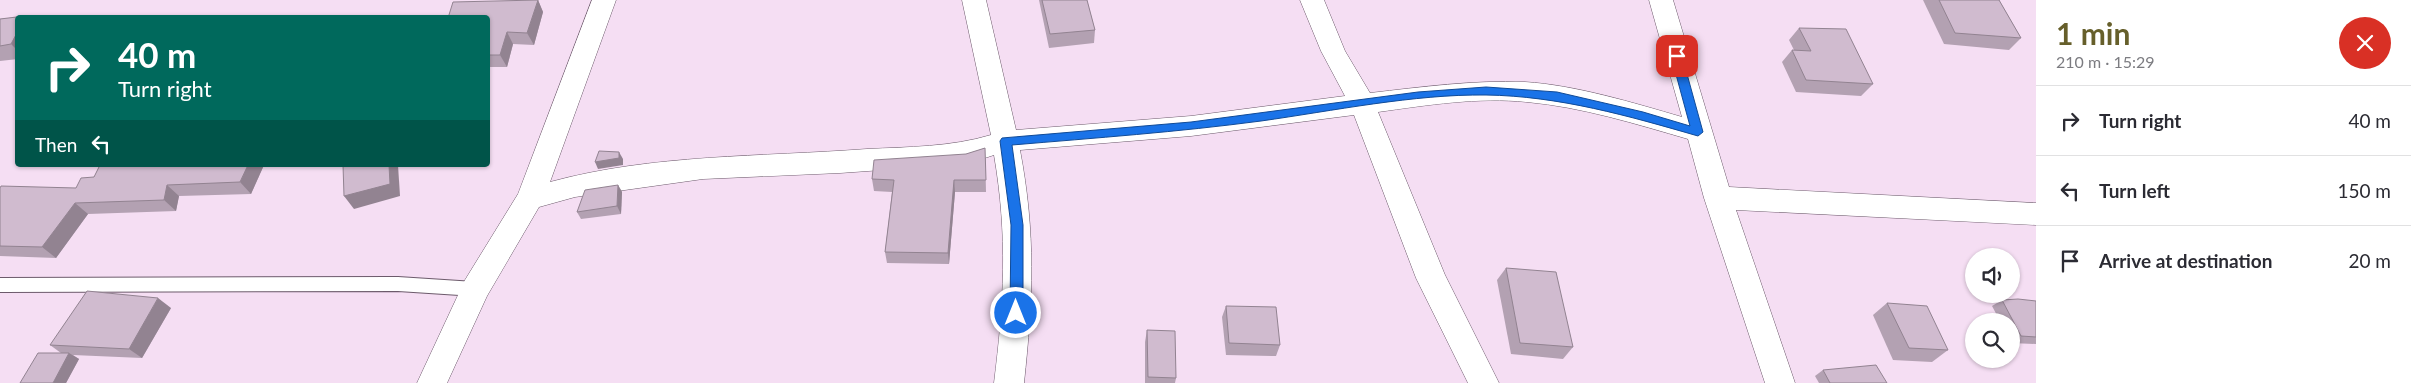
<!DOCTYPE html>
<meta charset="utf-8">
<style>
:root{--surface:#fff;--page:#f7f7f7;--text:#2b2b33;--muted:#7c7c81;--line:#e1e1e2;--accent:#665f2b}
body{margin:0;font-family:Lato,sans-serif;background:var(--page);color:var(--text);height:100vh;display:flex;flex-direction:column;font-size:19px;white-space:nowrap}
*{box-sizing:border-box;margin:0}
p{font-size:16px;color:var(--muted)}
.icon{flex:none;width:28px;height:28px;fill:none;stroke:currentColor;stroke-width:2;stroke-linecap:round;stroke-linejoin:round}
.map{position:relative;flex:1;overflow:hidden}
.panel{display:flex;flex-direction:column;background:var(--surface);width:375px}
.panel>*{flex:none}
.guide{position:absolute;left:15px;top:15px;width:475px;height:152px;border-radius:5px;box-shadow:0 1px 4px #0004;background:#00695c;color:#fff;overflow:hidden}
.fabs{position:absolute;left:1965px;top:248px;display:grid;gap:10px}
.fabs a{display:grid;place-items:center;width:55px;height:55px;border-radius:50%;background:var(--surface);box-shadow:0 1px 4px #0004;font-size:25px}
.pin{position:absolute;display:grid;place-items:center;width:42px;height:42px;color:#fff;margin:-21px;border-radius:10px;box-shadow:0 2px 8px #0006}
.me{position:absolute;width:55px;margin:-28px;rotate:0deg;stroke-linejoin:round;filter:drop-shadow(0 0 4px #0008)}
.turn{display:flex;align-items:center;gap:18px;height:105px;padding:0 20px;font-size:22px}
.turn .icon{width:65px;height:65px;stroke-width:2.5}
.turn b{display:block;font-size:35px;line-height:42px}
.then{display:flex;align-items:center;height:48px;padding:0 20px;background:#0003;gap:10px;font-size:19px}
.round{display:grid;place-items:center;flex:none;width:52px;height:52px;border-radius:26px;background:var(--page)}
.headline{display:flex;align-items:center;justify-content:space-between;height:85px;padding:0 20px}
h1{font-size:30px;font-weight:700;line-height:38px;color:var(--accent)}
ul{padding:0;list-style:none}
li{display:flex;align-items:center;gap:15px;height:70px;padding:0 20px;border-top:1px solid var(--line)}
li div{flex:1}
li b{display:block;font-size:19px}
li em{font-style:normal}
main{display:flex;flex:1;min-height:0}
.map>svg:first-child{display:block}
</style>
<main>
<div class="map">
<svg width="2036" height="383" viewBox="0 0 2036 383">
<rect width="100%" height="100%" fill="#f5def3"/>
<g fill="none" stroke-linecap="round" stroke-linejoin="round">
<g stroke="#6c5a6b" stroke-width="2">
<path id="lane" d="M398,277l77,5 6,2 3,5 -3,5 -6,2 -77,-5 -398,1v-14z"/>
</g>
<g stroke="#6c5a6b" stroke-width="1">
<path id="street" d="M592,0h24l-66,182c103,-28 211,-25 317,-33 41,-2 84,-2 124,-14l-29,-135h24l30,130 175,-14 154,-20 -24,-45 -21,-51h24l21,51 25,42c52,-6 103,-13 155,-11 50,3 109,21 157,35l-33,-117h24l56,187 307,16v22l-300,-15 59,173h-30l-61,-185 -16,-59c-52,-15 -106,-32 -161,-37 -49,-5 -99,3 -149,10l67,163 54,108h-31l-52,-105 -62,-163 -163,21 -171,14c16,84 13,149 4,233h-30c10,-80 14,-147 0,-228l-27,9 -127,9 -137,6 -128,18 -36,10 -52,89 -40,87h-30l48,-103 53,-86z"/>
</g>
<use href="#lane" fill="#fff" fill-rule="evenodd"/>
<use href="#street" fill="#fff" fill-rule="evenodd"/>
</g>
<g fill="#b3a1b2">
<path d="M538,0l5,12 -9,33 -21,-1 -6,23h-19v-49z"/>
<path d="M1039,0h48l8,30 -1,13 -45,5z"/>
<path d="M1923,0h76l22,38 -12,12 -65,-6z"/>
<path d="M25,16l1,2h-8v41l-18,2v-42z"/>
<path d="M1799,28l74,56 -12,12 -65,-4 -14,-30 10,-12h2l-5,-10z"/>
<path d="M985,148l1,44h-31l-6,72 -62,-1 -2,-11 7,-60 -18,-1 -2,-12 94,-25z"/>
<path d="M100,165h164l-13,29 -72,2 -3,15 -88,3 -32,44 -56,-2v-68h76l18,-11z"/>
<path d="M618,185l4,7 -1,22 -40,5 -4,-7z"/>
<path d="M1506,268l67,79 -10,12 -52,-5 -14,-74z"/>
<path d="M2002,300l34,1v43l-25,-1v-22h-11l-8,-15z"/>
<path d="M1887,303l61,47 -16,12 -39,-2 -20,-45z"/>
<path d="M1226,306l54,39 -4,11 -50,-1 -4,-38z"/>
<path d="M171,308l-29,50 -69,-3 6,4 -13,24h-46l41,-30 -11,-8z"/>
<path d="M1147,330l29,48 -1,5h-30v-41z"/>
<path d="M1823,370l64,13h-68l-4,-7z"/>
</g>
<g fill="#928391">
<path d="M538,0l5,12 -9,33 -7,-12z"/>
<path d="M18,31v20l-7,-7z"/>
<path d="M507,32l6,12 -6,23 -7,-12z"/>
<path d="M619,152l4,7v6l-25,4 -3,-7z"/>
<path d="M248,165h16l-13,29 -11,-12z"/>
<path d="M389,165h9l2,31 -46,13 -10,-13z"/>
<path d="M954,180l1,12 -6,72 -1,-11z"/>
<path d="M167,185l12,11 -3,15 -12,-11z"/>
<path d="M618,185l4,7 -1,22 -4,-8z"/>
<path d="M75,203l13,11 -32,44 -14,-11z"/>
<path d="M158,298l13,10 -29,50 -13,-9z"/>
<path d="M69,353l10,6 -13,24h-13z"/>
</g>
<g fill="#d0bbcf" stroke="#928391">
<path d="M538,0l-11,33 -20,-1 -7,23h-12v-37h-40l5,-16z"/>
<path d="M1042,0h45l8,30 -45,4z"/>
<path d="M1939,0h60l22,38 -66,-5z"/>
<path d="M25,16v2h-7v13l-7,13 -11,2v-27z"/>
<path d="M1799,28l47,1 27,55 -67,-4 -14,-30 19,1z"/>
<path d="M985,148l1,32h-32l-6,73 -63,-1 9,-72 -22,-1 2,-19 92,-6z"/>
<path d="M599,151l20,1v6l-24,4z"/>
<path d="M100,165h148l-8,17 -73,3 -3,15 -89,3 -33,44 -42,-1v-58l1,-2 75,2 5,-10 13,-1z"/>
<path d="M343,165h46l1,19 -46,12z"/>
<path d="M618,185l-1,21 -40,6 8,-22z"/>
<path d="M1506,268l50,4 17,75 -53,-4z"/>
<path d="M87,291l71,7 -29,51 -79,-4z"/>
<path d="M2018,299l18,2v36l-15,-1 -19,-36z"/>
<path d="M1887,303l40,3 21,44 -39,-2z"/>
<path d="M1226,306l50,1 4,38 -51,-2z"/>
<path d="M1147,330l28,1 1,47 -28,-1z"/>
<path d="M38,353h31l-16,30h-33z"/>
<path d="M1876,365l11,18h-57l-7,-13z"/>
</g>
<path fill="#1a73e8" stroke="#114b97" d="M1677,53l5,3 21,76 -5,4c-69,-20 -139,-40 -212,-41 -71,-1 -154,16 -225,26 -83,11 -166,17 -249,24l11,80v88l-7,5 -6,-5 1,-88 -11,-84 2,-3 189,-16 227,-30 68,-5 71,5 86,20 47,14 -19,-70z"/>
</svg>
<div class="fabs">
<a><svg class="icon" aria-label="sound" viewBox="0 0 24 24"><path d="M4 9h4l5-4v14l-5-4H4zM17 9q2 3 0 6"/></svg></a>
<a><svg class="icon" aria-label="search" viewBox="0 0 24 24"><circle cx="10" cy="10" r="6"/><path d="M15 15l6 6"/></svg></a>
</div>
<div class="pin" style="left:1677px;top:56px;background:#d93025"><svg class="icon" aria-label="arrive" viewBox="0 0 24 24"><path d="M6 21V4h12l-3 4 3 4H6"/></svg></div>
<svg class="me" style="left:1016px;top:313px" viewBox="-20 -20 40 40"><circle r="17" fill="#1a73e8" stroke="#fff" stroke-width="3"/><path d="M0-11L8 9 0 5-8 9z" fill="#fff"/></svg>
<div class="guide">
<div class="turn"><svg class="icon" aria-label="right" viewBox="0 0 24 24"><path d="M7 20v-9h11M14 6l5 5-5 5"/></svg><div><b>40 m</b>Turn right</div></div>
<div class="then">Then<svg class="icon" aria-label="left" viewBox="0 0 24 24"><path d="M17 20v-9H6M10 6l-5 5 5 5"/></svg></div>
</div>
</div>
<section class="panel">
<div class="headline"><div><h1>1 min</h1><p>210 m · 15:29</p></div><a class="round" style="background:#d93025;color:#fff"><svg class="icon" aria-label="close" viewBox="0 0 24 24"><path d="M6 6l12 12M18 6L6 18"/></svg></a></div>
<ul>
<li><svg class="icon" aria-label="right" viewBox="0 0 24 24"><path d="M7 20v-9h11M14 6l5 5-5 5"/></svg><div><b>Turn right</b></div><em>40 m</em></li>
<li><svg class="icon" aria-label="left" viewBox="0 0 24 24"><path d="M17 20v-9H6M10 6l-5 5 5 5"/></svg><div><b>Turn left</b></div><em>150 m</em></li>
<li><svg class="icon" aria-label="arrive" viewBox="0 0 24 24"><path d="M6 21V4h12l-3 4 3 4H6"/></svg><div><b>Arrive at destination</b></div><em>20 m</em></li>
</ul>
</section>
</main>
